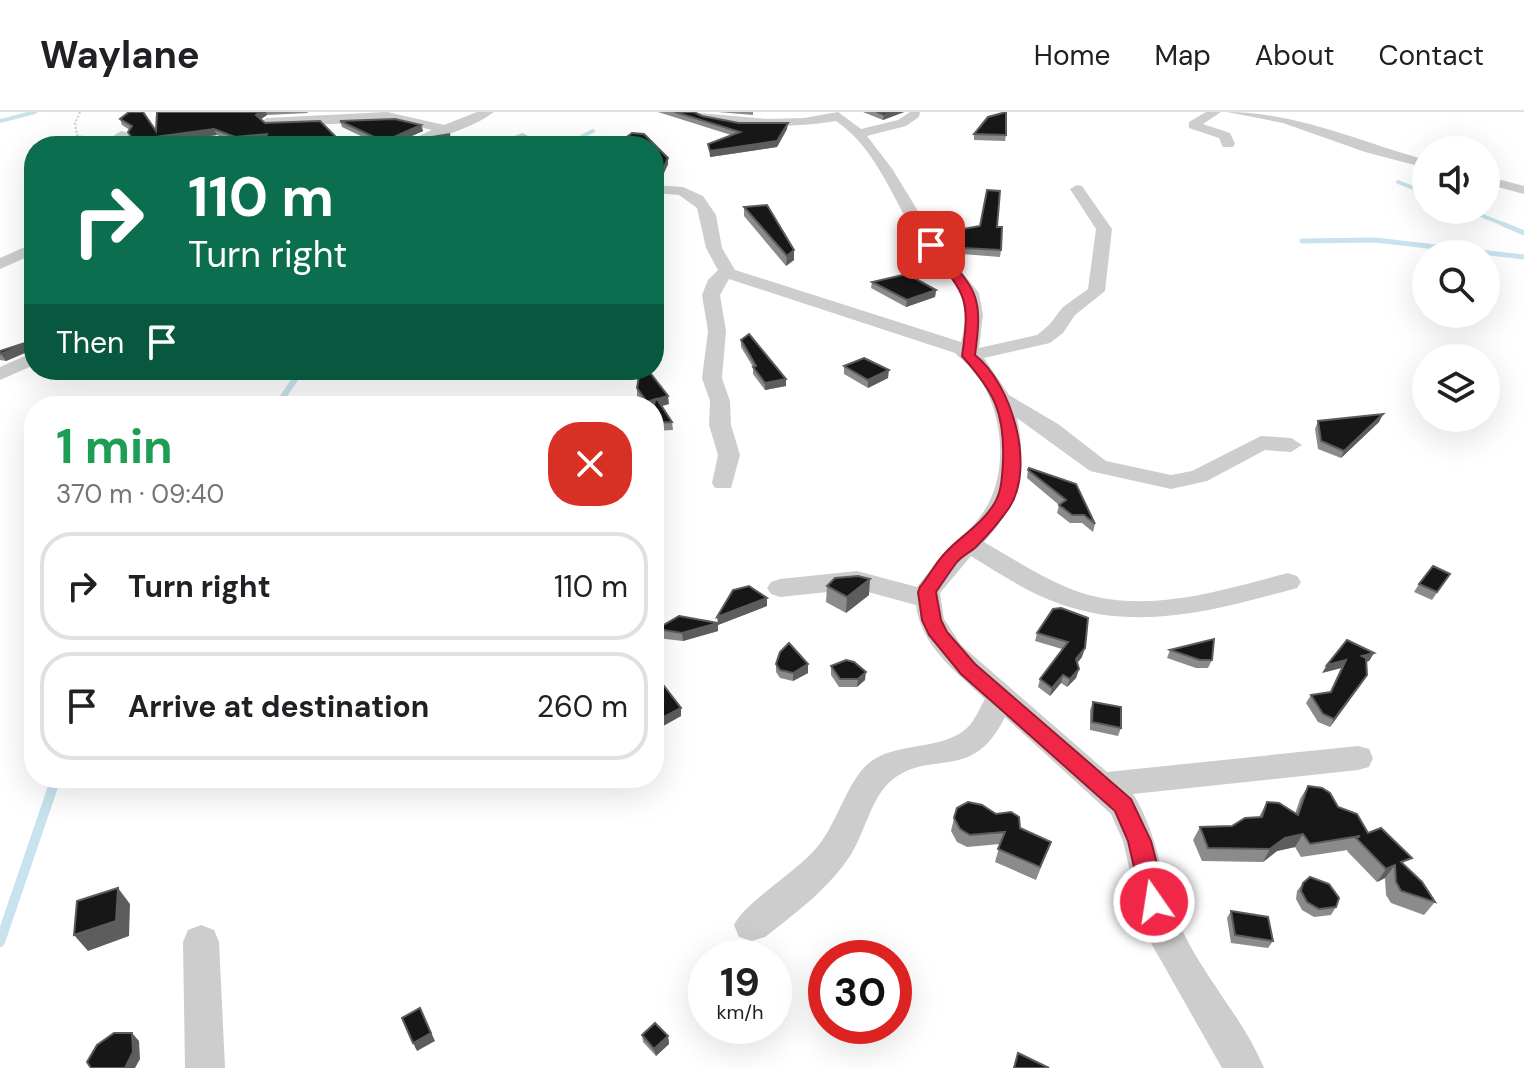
<!DOCTYPE html>
<meta charset="utf-8">
<style>
:root{--surface:#fff;--page:#f6f6f6;--text:#202124;--muted:#757577;--line:#e0e0e0}
body{margin:0;font-family:"DM Sans",sans-serif;background:var(--page);color:var(--text);height:100vh;display:flex;flex-direction:column;font-size:30px;white-space:nowrap}
*{box-sizing:border-box;margin:0}
p{font-size:26px;color:var(--muted)}
.icon{flex:none;width:44px;height:44px;fill:none;stroke:currentColor;stroke-width:2;stroke-linecap:round;stroke-linejoin:round}
.map{position:relative;flex:1;overflow:hidden}
.sheet{position:absolute;left:24px;top:284px;width:640px;height:392px;display:flex;flex-direction:column;background:var(--surface);border-radius:32px;box-shadow:0 8px 32px #0002}
.sheet>*{flex:none}
.top-card{position:absolute;left:24px;top:24px;width:640px;height:244px;border-radius:32px;box-shadow:0 8px 32px #0002;background:#0b6e4f;color:#fff;overflow:hidden}
.buttons{position:absolute;left:1412px;top:24px;display:grid;gap:16px}
.buttons a{display:grid;place-items:center;width:88px;height:88px;border-radius:50%;background:var(--surface);box-shadow:0 8px 32px #0002;font-size:40px}
.speed{position:absolute;left:688px;top:828px;display:flex;gap:16px;font-size:40px;font-weight:700;text-align:center}
.speed>*{display:grid;place-content:center;width:104px;height:104px;border-radius:50%;background:var(--surface);box-shadow:0 8px 32px #0002;line-height:1}
.speed small{font-size:20px;font-weight:400}
.speed .limit{border:12px solid #d22;background:#fff;color:#111}
.pin{position:absolute;display:grid;place-items:center;width:68px;height:68px;color:#fff;margin:-34px;border-radius:16px;box-shadow:0 4px 12px #0006}
.me{position:absolute;width:88px;margin:-44px;rotate:347deg;stroke-linejoin:round;filter:drop-shadow(0 0 6px #0008)}
.turn{display:flex;align-items:center;gap:28px;height:168px;padding:0 32px;font-size:36px}
.turn .icon{width:104px;height:104px;stroke-width:2.5}
.turn b{display:block;font-size:56px;line-height:68px}
.then{display:flex;align-items:center;height:76px;padding:0 32px;background:#0003;gap:16px;font-size:30px}
.round{display:grid;place-items:center;flex:none;width:84px;height:84px;border-radius:32px;background:var(--page)}
.overview{display:flex;align-items:center;justify-content:space-between;height:136px;padding:0 32px}
h1{font-size:48px;font-weight:700;line-height:60px;color:#1e9e55}
ul{padding:0;list-style:none}
li{display:flex;align-items:center;gap:24px;height:108px;margin:0 16px 12px;padding:0 16px;border:4px solid var(--line);border-radius:32px}
li div{flex:1}
li b{display:block;font-size:30px}
li em{font-style:normal}
header{display:flex;align-items:center;gap:48px;box-sizing:border-box;height:112px;padding:0 40px;background:var(--surface);border-bottom:2px solid var(--line)}
header strong{font-size:38px}
nav{display:flex;gap:44px;margin-inline-start:auto;font-size:28px}
.map>svg:first-child{display:block}
</style>
<header>
<strong>Waylane</strong>
<nav><a>Home</a><a>Map</a><a>About</a><a>Contact</a></nav>
</header>
<div class="map">
<svg width="1524" height="956" viewBox="0 0 1524 956">
<rect width="100%" height="100%" fill="#fff"/>
<g fill="none" stroke-linecap="round" stroke-linejoin="round">
<g stroke="#c8e3ee" stroke-width="4">
<path d="M0,9l35,-9"/>
<path d="M563,34l30,-15"/>
<path d="M1398,70l28,11"/>
<path d="M1468,98l40,16"/>
</g>
<g stroke="#c8e3ee" stroke-width="5">
<path d="M1503,112l21,9"/>
<path d="M1302,129l73,-1 149,17"/>
</g>
<path stroke="#c8e3ee" stroke-width="6" d="M277,294l24,-36"/>
<path stroke="#c8e3ee" stroke-width="10" d="M0,830l56,-164"/>
<path stroke="#cdcdcd" stroke-width="2" stroke-dasharray="2 2" stroke-linecap="butt" d="M80,0l-5,11 2,12 16,5"/>
<g fill="#cdcdcd" fill-rule="evenodd">
<path d="M387,0l57,13 33,-13h17c-19,15 -72,34 -97,34l35,-16 -35,-8 -130,4 -6,-4 6,-4z"/>
<path d="M689,0l78,7 37,-1 34,-6 23,17 37,-9 12,-8h10l-1,5 -13,9 -39,10 26,34 42,69 44,54 4,22 -4,33 58,-13 12,-10 14,-18 25,-18 8,-60 -26,-40 7,-4 5,1 30,43 -7,62 -30,24 -12,18 -13,10 -66,15 25,37 49,29 48,37 65,14 21,-4 69,-35 30,2 11,7 -11,7 -26,-2 -58,31 -36,8 -81,-18 -73,-53c11,47 0,89 -33,124 32,18 63,40 98,51 67,21 141,-3 206,-20l9,3 4,6 -4,6c-77,21 -155,44 -234,17 -33,-11 -63,-31 -92,-49l-31,37 4,26 17,26 146,127 251,-26 11,3 4,9 -4,9 -11,3 -225,24c28,44 28,95 51,140 23,47 60,86 80,134h-42l-71,-125 -14,-41 -14,-61 -12,-27 -106,-97c-33,67 -73,31 -113,63 -21,17 -27,53 -42,76 -22,33 -54,57 -85,81l-13,4 -13,-4 -5,-12c10,-22 64,-54 84,-79 20,-24 31,-71 55,-86 29,-19 73,-9 97,-35 6,-7 10,-18 15,-26 -29,-27 -64,-53 -69,-94l-59,-16 -77,8 -9,-3 -4,-6 4,-6 9,-3 77,-8 60,16c19,-27 46,-46 65,-73 27,-38 22,-97 -2,-135 -7,-11 -16,-17 -25,-26l-226,-74 -9,16 6,36 -4,47 8,23 1,24 9,30 -9,33h-16l-3,-5 6,-28 -9,-30 1,-24 -8,-23 6,-47 -6,-36 6,-15 10,-10 -12,-22 -9,-40 -18,-13 -25,-2v-8l29,2 20,9 13,19 6,33 13,22 226,72c4,-16 7,-33 1,-48 -9,-19 -27,-32 -39,-48 -29,-41 -44,-96 -87,-125 -36,6 -117,11 -147,-9z"/>
<path d="M1206,0h15l-18,12 27,9 5,11 -2,3h-10l-4,-9 -30,-10v-6z"/>
<path d="M1227,0c69,0 133,30 199,48v8l-61,-16 -82,-29z"/>
<path d="M121,19l11,3 -17,12h-17z"/>
<path d="M523,21l7,4 -2,3 -22,6h-22z"/>
<path d="M217,26l18,8h-58l7,-4z"/>
<path d="M1486,64l38,10v8l-38,-10z"/>
<path d="M34,131v11l-34,15v-11z"/>
<path d="M34,240v13l-34,15v-13z"/>
<path d="M201,813l13,5 5,12 6,126h-40l-2,-126 5,-12z"/>
</g>
</g>
<g fill="#8b8b8b">
<path d="M158,0h149l1,1 -41,2 -6,4 -6,23 -18,2 -20,-9 -82,11 -7,-14 2,-2 -8,-5 -2,-6 36,12z"/>
<path d="M658,0h36l8,4 37,7 48,6 -10,18 -67,10 -2,-13 23,-9z"/>
<path d="M718,0h35v3z"/>
<path d="M863,0h41l-21,8z"/>
<path d="M340,9l81,4 2,6 -27,12 55,-4 -30,7h-39l-40,-19z"/>
<path d="M632,21l12,1 24,24v6l-8,18 -6,1v-37l-51,-1 -1,-5 22,-1z"/>
<path d="M974,22l32,1 -1,6 -31,-1z"/>
<path d="M744,95l50,53 -8,6 -42,-50z"/>
<path d="M997,115l4,23 -1,7 -38,-3 -6,-17 1,-7z"/>
<path d="M872,170l64,8 -1,7 -29,10 -35,-19z"/>
<path d="M34,228v18l-2,-8 -26,11 -6,-1v-9z"/>
<path d="M741,228l45,46 -21,4 -12,-16v-7l-12,-20z"/>
<path d="M844,254l44,12 -20,10 -24,-14z"/>
<path d="M637,276l32,16 -8,2 11,16 1,8 -19,1v-25h-9l-8,-10z"/>
<path d="M1383,302l-4,8 -38,36 -23,-9 -3,-20 3,-8z"/>
<path d="M1028,358l67,54 -2,8 -11,-9h-12l-13,-10 2,-8 -32,-27z"/>
<path d="M1450,462l-18,26 -18,-8 5,-8z"/>
<path d="M827,474l42,9 -23,18 -20,-11z"/>
<path d="M767,494l-49,19v6l-35,10 -26,-3v-9l61,-6z"/>
<path d="M1053,497l29,48 -5,6 2,6 -3,9 -9,9 -6,-4 -11,13 -12,-9 2,-8 22,-30 -27,-8 2,-8z"/>
<path d="M1170,538l42,10 -4,8h-12l-29,-10z"/>
<path d="M1374,541l-5,8 -3,1 1,13 -5,8 -32,44 -12,-5 -12,-19 5,-8 19,-3 11,-24 -19,5z"/>
<path d="M776,552h32v9l-15,8 -13,-3 -4,-6z"/>
<path d="M831,554l34,14 -8,7h-18l-8,-12z"/>
<path d="M654,574l27,22v8l-18,10 -9,-11z"/>
<path d="M1093,590l28,26 -3,8 -28,-6v-20z"/>
<path d="M1308,674l30,21 67,59 30,36 -11,13 -33,-12 -5,-8 -1,-17 -8,4 -30,-31 1,-1 -47,7 -6,-10 -18,4 -14,11 -61,-1 -9,-21 7,-13 32,-1 27,-9 8,-15 28,12 5,-15z"/>
<path d="M996,702l24,14 31,14 -15,38 -41,-18 5,-18 -33,3 -10,-5 -6,-11 3,-13z"/>
<path d="M1303,771l33,24 -5,8 -17,2 -12,-7 -6,-11 1,-8z"/>
<path d="M1231,799l42,30 -5,7 -37,-5 -4,-25z"/>
<path d="M642,923l26,1 1,8 -13,12 -13,-14z"/>
</g>
<g fill="#5d5d5d">
<path d="M260,0h6l1,3 -9,6 -2,-6z"/>
<path d="M891,0h13l-21,8 1,-5z"/>
<path d="M788,11l-1,6 -10,18 -67,10v-6z"/>
<path d="M421,13l2,6 -27,12 54,-9 1,5 -30,7h-28v-5l1,-4z"/>
<path d="M214,17l3,6 -80,11h-2l-2,-6z"/>
<path d="M268,22l2,7 -33,3 -2,-7z"/>
<path d="M668,46v6l-8,18v-6z"/>
<path d="M794,138v10l-8,6 1,-10z"/>
<path d="M936,178l-1,7 -29,10 1,-7z"/>
<path d="M31,230l3,7 -28,12 -5,-7z"/>
<path d="M578,258v8l-14,2 -1,-7z"/>
<path d="M889,258l-1,8 -20,10v-8z"/>
<path d="M786,267v7l-21,4v-7z"/>
<path d="M668,284l1,8 -11,3 -1,-8z"/>
<path d="M656,287l-2,7h-7v-4z"/>
<path d="M1383,302l-4,8 -38,36 3,-7z"/>
<path d="M870,467l-1,16 -23,18 1,-16z"/>
<path d="M767,486v8l-49,19v6l-35,10 -1,-8 36,-10 -1,-6z"/>
<path d="M1085,536l-3,9 -8,10 2,-8z"/>
<path d="M1374,541l-5,8 -12,3 5,-8z"/>
<path d="M1346,548l-5,8 -19,5 5,-8z"/>
<path d="M808,552v9l-15,8v-8z"/>
<path d="M1079,557l-3,9 -9,9 3,-8z"/>
<path d="M866,560l-1,8 -8,7 1,-8z"/>
<path d="M1063,563l-2,8 -11,13 2,-8z"/>
<path d="M1367,563l-5,8 -32,44 4,-8z"/>
<path d="M681,596v8l-18,10 -1,-8z"/>
<path d="M1303,722l-8,13 -18,4 -14,11 7,-13 15,-11z"/>
<path d="M1395,753l-10,13 -8,4 9,-13z"/>
<path d="M118,776l12,16 -1,32 -41,15 -14,-16z"/>
<path d="M420,896l15,33 -18,10 -4,-8z"/>
<path d="M132,921l7,8 1,18 -5,9h-10z"/>
<path d="M668,924l1,8 -13,12 -2,-7z"/>
</g>
<g fill="#171717" stroke="#5d5d5d" stroke-width="2">
<path d="M129,0h14l13,19 1,-18 1,-1h102l-4,3 9,8 55,-2 25,25h-96l19,-12 -33,3 -21,-8 -81,11 -5,-8 4,-6 -12,-7z"/>
<path d="M675,0h19l8,4 37,7h49l-11,18 -67,10 -2,-7 32,-12z"/>
<path d="M877,0h14l-7,3z"/>
<path d="M1006,0v23l-32,-1 14,-17z"/>
<path d="M395,7l26,6 -27,12 -1,4 3,2 54,-9 -57,12 -53,-25z"/>
<path d="M632,21l12,1 24,24 -8,18 -6,1v-31h-44l-8,-6 22,-1z"/>
<path d="M987,78l13,1 -3,36h5l-1,23 -38,-2 -6,-18 23,-4z"/>
<path d="M767,93l27,45 -7,6 -43,-49z"/>
<path d="M907,162l29,16 -29,10 -35,-18z"/>
<path d="M749,222l37,45 -21,4 -12,-16 3,-1 -15,-26z"/>
<path d="M34,228v17l-3,-15 -31,12v-3z"/>
<path d="M864,246l25,12 -21,10 -24,-14z"/>
<path d="M561,258h15l-13,3z"/>
<path d="M640,258h8l20,26 -11,3 15,23 -18,1v-17h-1l3,-7 -9,3 -10,-14z"/>
<path d="M1383,302l-39,37 -23,-10 -3,-20z"/>
<path d="M1029,356l47,16 19,40 -11,-9h-12l-13,-10 7,-5 -38,-30z"/>
<path d="M1433,454l17,8 -13,18 -18,-8z"/>
<path d="M858,464l12,3 -23,18 -20,-11 8,-8z"/>
<path d="M749,474l18,12 -50,19 16,-27z"/>
<path d="M1061,496l27,10 -3,30 -9,11 3,10 -9,10 -7,-4 -11,13 -12,-9 28,-37 -31,-9 16,-24z"/>
<path d="M679,504l39,7 -36,10 -25,-4z"/>
<path d="M1214,527l-2,21h-12l-30,-10z"/>
<path d="M1347,528l27,13 -12,3 4,2 1,17 -33,44 -11,-5 -12,-19 20,-3 15,-32 -19,5z"/>
<path d="M789,531l19,21 -15,9 -13,-3 -4,-6 4,-12z"/>
<path d="M846,548l8,2 12,10 -8,7h-18l-9,-13z"/>
<path d="M661,570l20,26 -19,10 -8,-10v-22z"/>
<path d="M1093,590l28,5v21l-29,-6z"/>
<path d="M1308,674l14,2 8,5 8,14 19,7 11,19 13,-5 31,30 -11,4 21,20 13,20 -34,-11 -5,-9 -1,-17 -9,4 -30,-31 4,-2 -50,8 -7,-10 -18,4 -15,11 -62,-1 -8,-21 32,-1 13,-8 17,-1 5,-15 12,1 19,12z"/>
<path d="M968,690l14,3 14,9 15,-2 8,5 1,11 31,14 -11,25 -42,-18 7,-17 -35,3 -10,-6 -6,-11 3,-10z"/>
<path d="M1310,765l19,7 10,14 -3,9 -17,2 -12,-7 -6,-11 2,-8z"/>
<path d="M118,776l-2,33 -42,14 3,-34z"/>
<path d="M1231,799l37,6 5,24 -38,-6z"/>
<path d="M420,896l11,25 -18,10 -11,-25z"/>
<path d="M655,911l13,13 -14,13 -12,-14z"/>
<path d="M114,921h18l1,19 -8,16h-34l-4,-6 10,-17z"/>
<path d="M1018,941l31,15h-35z"/>
</g>
<path fill="#f12747" stroke="#9d192e" stroke-width="2" d="M927,131h8c40,47 49,48 40,112 37,29 61,112 34,153 -9,13 -21,27 -32,38 -6,6 -14,9 -20,16 -7,9 -14,20 -21,30l5,28 6,12 28,32 156,135 20,42 16,61 -4,8 -9,3 -8,-3 -4,-8 -14,-61 -13,-30 -154,-137 -32,-39 -7,-15 -4,-28 2,-5c9,-11 16,-25 26,-35 15,-16 36,-28 48,-48 8,-13 8,-28 9,-42 2,-50 -9,-70 -41,-106 9,-60 3,-63 -35,-108z"/>
</svg>
<div class="buttons">
<a><svg class="icon" aria-label="sound" viewBox="0 0 24 24"><path d="M4 9h4l5-4v14l-5-4H4zM17 9q2 3 0 6"/></svg></a>
<a><svg class="icon" aria-label="search" viewBox="0 0 24 24"><circle cx="10" cy="10" r="6"/><path d="M15 15l6 6"/></svg></a>
<a><svg class="icon" aria-label="layers" viewBox="0 0 24 24"><path d="M12 4l9 5-9 5-9-5zM3 14l9 5 9-5"/></svg></a>
</div>
<div class="speed"><div>19<small>km/h</small></div><div class="limit">30</div></div>
<div class="pin" style="left:931px;top:133px;background:#d93025"><svg class="icon" aria-label="arrive" viewBox="0 0 24 24"><path d="M6 21V4h12l-3 4 3 4H6"/></svg></div>
<svg class="me" style="left:1154px;top:790px" viewBox="-20 -20 40 40"><circle r="17" fill="#f12747" stroke="#fff" stroke-width="3"/><path d="M0-11L8 9 0 5-8 9z" fill="#fff"/></svg>
<div class="top-card">
<div class="turn"><svg class="icon" aria-label="right" viewBox="0 0 24 24"><path d="M7 20v-9h11M14 6l5 5-5 5"/></svg><div><b>110 m</b>Turn right</div></div>
<div class="then">Then<svg class="icon" aria-label="arrive" viewBox="0 0 24 24"><path d="M6 21V4h12l-3 4 3 4H6"/></svg></div>
</div>
<section class="sheet">
<div class="overview"><div><h1>1 min</h1><p>370 m · 09:40</p></div><a class="round" style="background:#d93025;color:#fff"><svg class="icon" aria-label="close" viewBox="0 0 24 24"><path d="M6 6l12 12M18 6L6 18"/></svg></a></div>
<ul>
<li><svg class="icon" aria-label="right" viewBox="0 0 24 24"><path d="M7 20v-9h11M14 6l5 5-5 5"/></svg><div><b>Turn right</b></div><em>110 m</em></li>
<li><svg class="icon" aria-label="arrive" viewBox="0 0 24 24"><path d="M6 21V4h12l-3 4 3 4H6"/></svg><div><b>Arrive at destination</b></div><em>260 m</em></li>
</ul>
</section>
</div>
